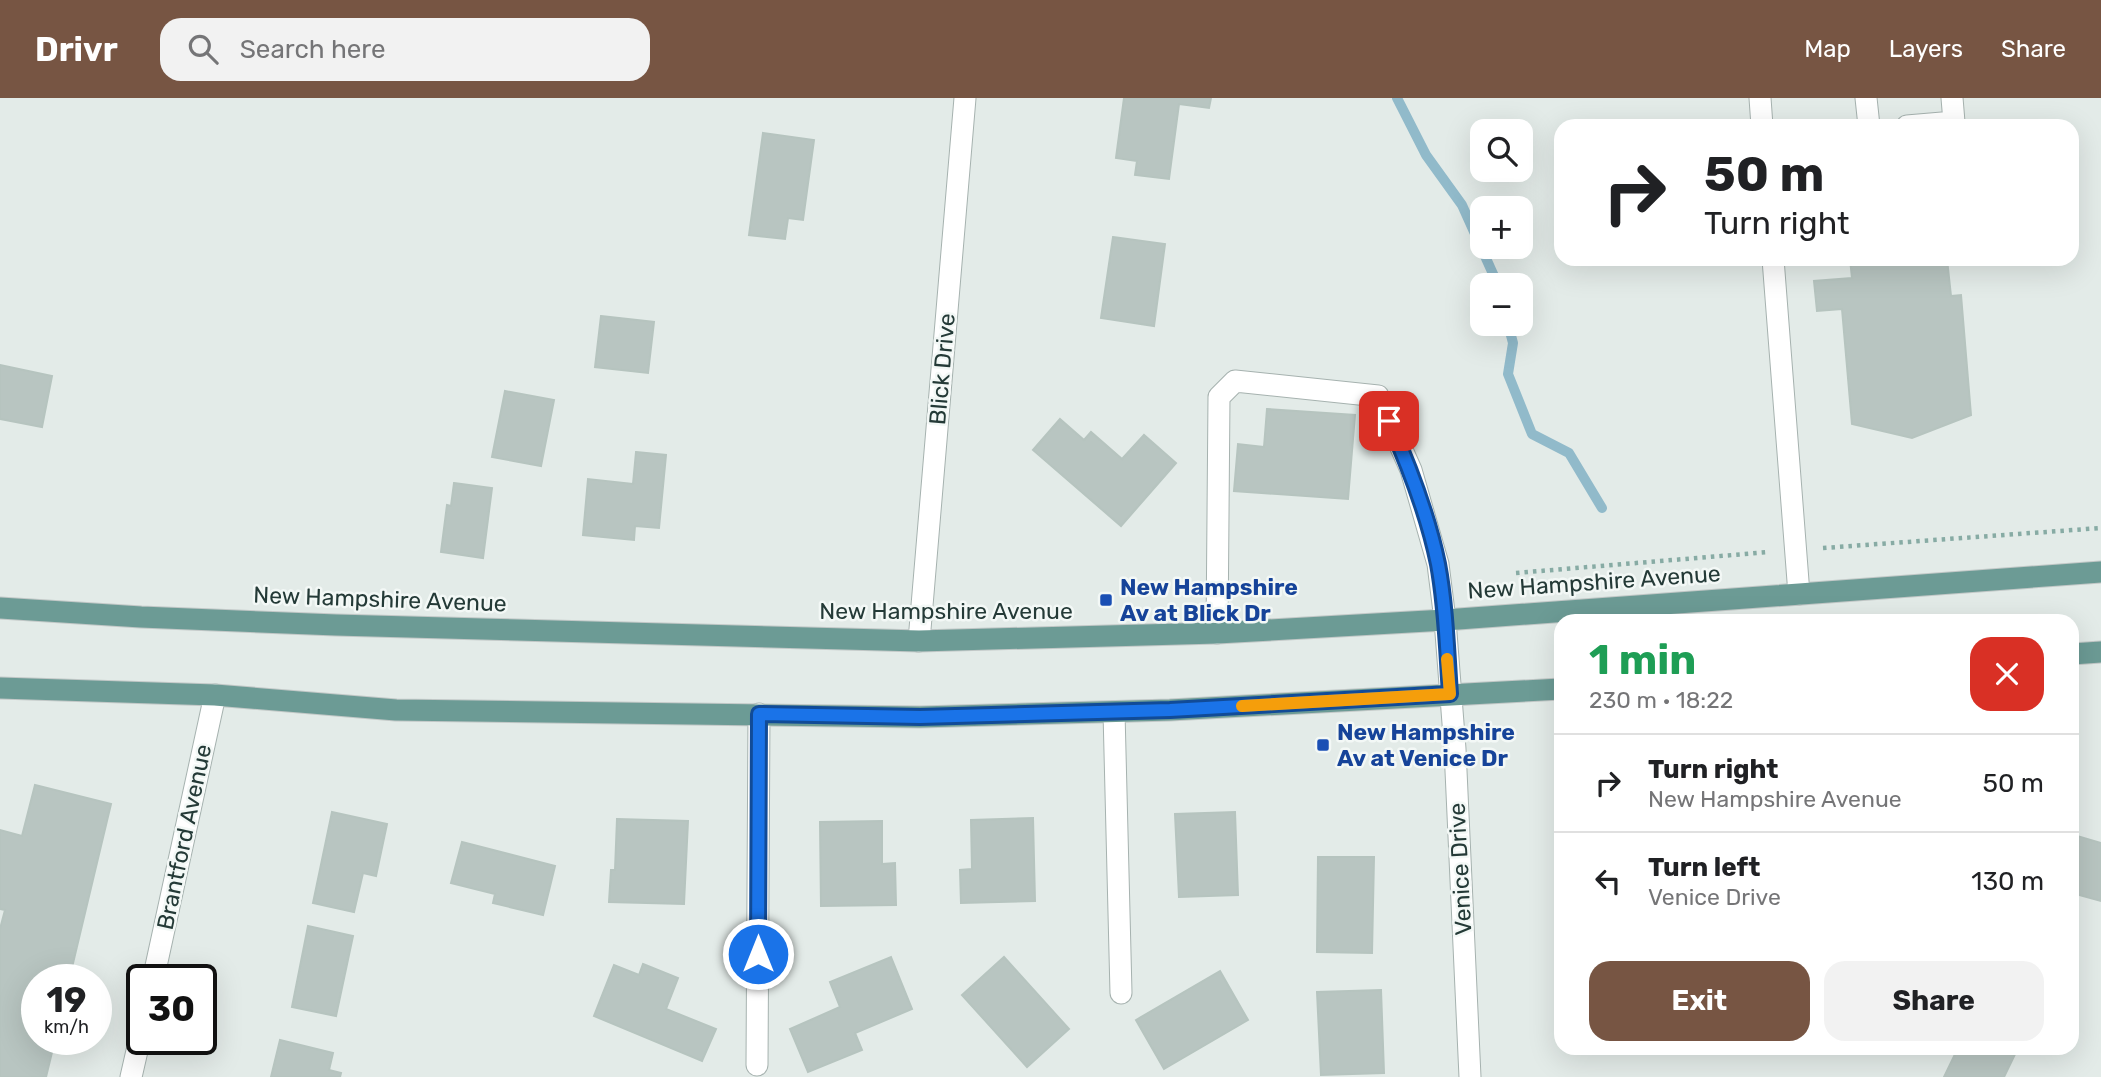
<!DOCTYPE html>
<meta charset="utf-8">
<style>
:root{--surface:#fff;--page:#f2f2f2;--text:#202124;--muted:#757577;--line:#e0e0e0;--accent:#775543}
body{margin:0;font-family:Rubik,sans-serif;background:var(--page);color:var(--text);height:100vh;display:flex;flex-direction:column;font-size:26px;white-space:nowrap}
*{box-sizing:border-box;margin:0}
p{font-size:23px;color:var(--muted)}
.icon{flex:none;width:38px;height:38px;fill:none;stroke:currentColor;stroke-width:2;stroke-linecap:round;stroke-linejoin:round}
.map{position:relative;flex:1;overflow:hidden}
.sheet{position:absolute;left:1554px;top:516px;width:525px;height:441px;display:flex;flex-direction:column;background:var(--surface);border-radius:21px;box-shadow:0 7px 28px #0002}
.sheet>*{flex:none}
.banner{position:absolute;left:1554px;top:21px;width:525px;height:147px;border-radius:21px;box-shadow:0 7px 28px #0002;background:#fff;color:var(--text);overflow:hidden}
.tools{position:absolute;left:1470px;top:21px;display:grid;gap:14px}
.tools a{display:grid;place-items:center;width:63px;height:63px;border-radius:14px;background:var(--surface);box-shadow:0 7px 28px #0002;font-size:35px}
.speed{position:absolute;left:21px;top:866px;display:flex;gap:14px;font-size:35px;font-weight:700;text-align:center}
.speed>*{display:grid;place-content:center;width:91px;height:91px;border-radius:50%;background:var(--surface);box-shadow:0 7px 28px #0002;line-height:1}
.speed small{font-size:18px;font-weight:400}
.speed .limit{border:4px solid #111;border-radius:10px;background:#fff;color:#111}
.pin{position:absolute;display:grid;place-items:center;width:60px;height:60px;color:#fff;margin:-30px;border-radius:14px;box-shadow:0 4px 10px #0006}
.me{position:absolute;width:77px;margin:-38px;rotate:0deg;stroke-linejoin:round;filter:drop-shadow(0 0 5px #0008)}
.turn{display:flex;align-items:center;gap:24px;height:147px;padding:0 35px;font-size:32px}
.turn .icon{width:91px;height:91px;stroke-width:2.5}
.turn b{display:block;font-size:49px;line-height:60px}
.round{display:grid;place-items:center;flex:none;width:74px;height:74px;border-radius:21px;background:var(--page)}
.head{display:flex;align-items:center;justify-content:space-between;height:119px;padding:0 35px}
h1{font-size:42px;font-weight:700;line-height:52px;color:#1e9e55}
.primary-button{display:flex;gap:14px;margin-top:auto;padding:14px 35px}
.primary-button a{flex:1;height:80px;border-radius:21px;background:var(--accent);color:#fff;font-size:28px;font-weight:700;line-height:80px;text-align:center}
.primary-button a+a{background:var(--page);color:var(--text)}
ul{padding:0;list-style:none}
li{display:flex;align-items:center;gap:21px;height:98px;padding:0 35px;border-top:2px solid var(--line)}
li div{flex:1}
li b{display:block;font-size:26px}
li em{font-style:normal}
header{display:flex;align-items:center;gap:42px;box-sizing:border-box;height:98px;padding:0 35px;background:var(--accent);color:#fff}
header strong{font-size:33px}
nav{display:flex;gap:38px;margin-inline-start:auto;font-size:24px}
.search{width:490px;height:63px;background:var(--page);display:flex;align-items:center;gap:18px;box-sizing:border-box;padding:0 24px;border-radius:21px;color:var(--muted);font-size:26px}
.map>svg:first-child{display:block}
</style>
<header>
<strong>Drivr</strong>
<div class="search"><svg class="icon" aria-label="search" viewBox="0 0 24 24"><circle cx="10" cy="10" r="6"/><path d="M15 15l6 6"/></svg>Search here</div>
<nav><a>Map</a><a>Layers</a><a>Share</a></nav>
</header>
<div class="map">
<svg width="2101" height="979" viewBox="0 0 2101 979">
<rect width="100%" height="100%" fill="#e3ebe8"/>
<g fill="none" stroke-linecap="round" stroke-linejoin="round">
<g stroke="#91baca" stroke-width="10">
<path d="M1397,0l29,57 36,50 36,80"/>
<path d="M1508,226l5,19 -5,31 24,60 37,19 33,55"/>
</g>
</g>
<g fill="#b8c5c1" stroke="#b6c4bf" stroke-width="2">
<path d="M1124,0h87l-2,10 -30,-4 -10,75 -34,-4 2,-14 -21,-3z"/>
<path d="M763,35l51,7 -11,80 -15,-2 -3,21 -36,-4z"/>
<path d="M1113,139l52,7 -11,82 -53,-8z"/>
<path d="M1850,161h97l4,37 10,-1 10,120 -59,23 -60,-14 -10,-115 -25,2 -3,-30 38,-3z"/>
<path d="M601,218l53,6 -6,51 -53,-6z"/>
<path d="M0,267l52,11 -10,51 -42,-8z"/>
<path d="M505,293l49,9 -13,66 -49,-9z"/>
<path d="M1267,311l88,6 -7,84 -114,-8 4,-47 26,3z"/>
<path d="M1060,321l24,21 7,-8 31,27 22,-24 32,28 -55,63 -88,-76z"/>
<path d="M636,354l30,3 -7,73 -24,-2 -1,14 -51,-5 5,-56 45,5z"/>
<path d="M454,385l38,5 -9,70 -42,-6 6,-47 4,1z"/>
<path d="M35,687l76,19 -42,176h-32v60h18l-9,37h-46v-148l5,-19 -5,-1v-79l22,6z"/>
<path d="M332,714l55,12 -11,52 -13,-3 -9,39 -41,-9z"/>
<path d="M1235,714l3,83 -59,2 -4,-83z"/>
<path d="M1033,720l2,83 -74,2 -1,-33 12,-1 -1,-49z"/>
<path d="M617,721l71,2 -4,83 -75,-2 2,-32h4z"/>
<path d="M882,723v43l13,-1 1,42 -75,1 -1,-84z"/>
<path d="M2077,738l24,7v58l-29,-8v-40z"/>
<path d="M462,744l93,24 -12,49 -50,-12 2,-9 -44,-11z"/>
<path d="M1318,759h56l-2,96 -55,-1z"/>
<path d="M308,828l45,10 -17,80 -44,-9z"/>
<path d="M891,859l21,52 -57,24 7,17 -54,22 -18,-43 50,-22 -10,-25z"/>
<path d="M1004,859l65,72 -42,38 -65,-72z"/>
<path d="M643,866l35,14 -12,31 50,20 -14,32 -108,-45 20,-51 25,10z"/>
<path d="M1220,873l28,49 -84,49 -28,-49z"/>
<path d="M1381,892l3,83 -63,2 -4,-83z"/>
<path d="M280,942l53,13 -4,17 12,3 -1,4h-69z"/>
<path d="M1958,950h60l-14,29h-60z"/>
</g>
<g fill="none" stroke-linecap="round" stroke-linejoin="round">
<g stroke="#a6b2af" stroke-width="23">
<g id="minor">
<path d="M1760,0l2,28"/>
<path d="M1866,0l3,28"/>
<path d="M1907,28l47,-4 -2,-24"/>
<path d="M1773,161l26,335"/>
<path d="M1217,535l2,-236 16,-16 143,15 33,74 27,94 7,56 10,129 15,328"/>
<path d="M919,543l46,-543"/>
<path d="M1114,614l7,281"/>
<path d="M153,882l62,-285"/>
<path d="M757,967l2,-351"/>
<path d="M131,979l11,-48"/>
</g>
</g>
<g stroke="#c2c8c7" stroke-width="23">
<g id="major">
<path d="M0,510l141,9 195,8 583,16 298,-8 228,-13 656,-48"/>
<path d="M2072,556l29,-2"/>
<path d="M0,590l215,7 181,15 524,7 250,-7 391,-21"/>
</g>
</g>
<g stroke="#87aba4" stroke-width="4.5" stroke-dasharray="3.5 5" stroke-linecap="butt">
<path d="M1823,450l278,-20"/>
<path d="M1516,475l253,-21"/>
</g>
<use href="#minor" stroke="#fff" stroke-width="21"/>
<use href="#major" stroke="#6c9b95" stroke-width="21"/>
</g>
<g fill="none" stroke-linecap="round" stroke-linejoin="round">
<g stroke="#114b97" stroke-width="18">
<path id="route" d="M758,856l1,-240 161,3 250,-7 280,-16c-3,-43 -4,-87 -12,-130 -10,-49 -29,-98 -49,-143"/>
</g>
<use href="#route" stroke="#1a73e8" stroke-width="12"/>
<path stroke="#f59e0b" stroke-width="12" d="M1242,608l208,-12 -3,-35"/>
</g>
<g fill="#1a4fb4" stroke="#f3f8f6" stroke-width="2.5">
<rect x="1099" y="495" width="14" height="14" rx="3.5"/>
<rect x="1316" y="640" width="14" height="14" rx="3.5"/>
</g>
<g text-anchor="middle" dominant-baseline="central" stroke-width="5" stroke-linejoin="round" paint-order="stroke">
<g font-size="23" fill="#243a37" stroke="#f3f8f6">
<text transform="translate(942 271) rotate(-85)">Blick Drive</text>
<text transform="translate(1594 484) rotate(-4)">New Hampshire Avenue</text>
<text transform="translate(380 501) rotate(2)">New Hampshire Avenue</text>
<text x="946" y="513">New Hampshire Avenue</text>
<text transform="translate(184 739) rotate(-78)">Brantford Avenue</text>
<text transform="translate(1460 771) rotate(-93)">Venice Drive</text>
</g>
<g font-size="23" font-weight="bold" fill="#164399" stroke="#f3f8f6" text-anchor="start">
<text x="1120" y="489">New Hampshire<tspan x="1120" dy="26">Av at Blick Dr</tspan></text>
<text x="1337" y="634">New Hampshire<tspan x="1337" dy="26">Av at Venice Dr</tspan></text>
</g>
</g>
</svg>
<div class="tools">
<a><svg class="icon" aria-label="search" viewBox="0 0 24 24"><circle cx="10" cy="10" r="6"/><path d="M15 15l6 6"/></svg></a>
<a>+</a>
<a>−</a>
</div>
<div class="speed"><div>19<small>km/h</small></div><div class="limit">30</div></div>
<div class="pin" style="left:1389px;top:323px;background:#d93025"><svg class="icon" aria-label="arrive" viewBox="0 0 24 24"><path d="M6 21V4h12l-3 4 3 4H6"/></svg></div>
<svg class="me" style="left:758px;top:856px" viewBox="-20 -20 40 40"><circle r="17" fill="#1a73e8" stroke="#fff" stroke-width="3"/><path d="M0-11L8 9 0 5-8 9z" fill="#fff"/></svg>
<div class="banner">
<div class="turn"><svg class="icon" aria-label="right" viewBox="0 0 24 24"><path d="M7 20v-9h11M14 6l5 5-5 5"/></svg><div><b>50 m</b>Turn right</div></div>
</div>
<section class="sheet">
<div class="head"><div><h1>1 min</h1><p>230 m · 18:22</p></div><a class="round" style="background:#d93025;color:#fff"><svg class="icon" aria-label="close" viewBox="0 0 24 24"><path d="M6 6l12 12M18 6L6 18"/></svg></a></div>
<ul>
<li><svg class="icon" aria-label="right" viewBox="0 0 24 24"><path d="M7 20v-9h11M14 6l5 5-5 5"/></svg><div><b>Turn right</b><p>New Hampshire Avenue</p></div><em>50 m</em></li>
<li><svg class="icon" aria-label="left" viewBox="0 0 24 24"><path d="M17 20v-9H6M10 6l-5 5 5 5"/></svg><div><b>Turn left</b><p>Venice Drive</p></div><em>130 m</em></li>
</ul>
<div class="primary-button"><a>Exit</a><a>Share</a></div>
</section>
</div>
